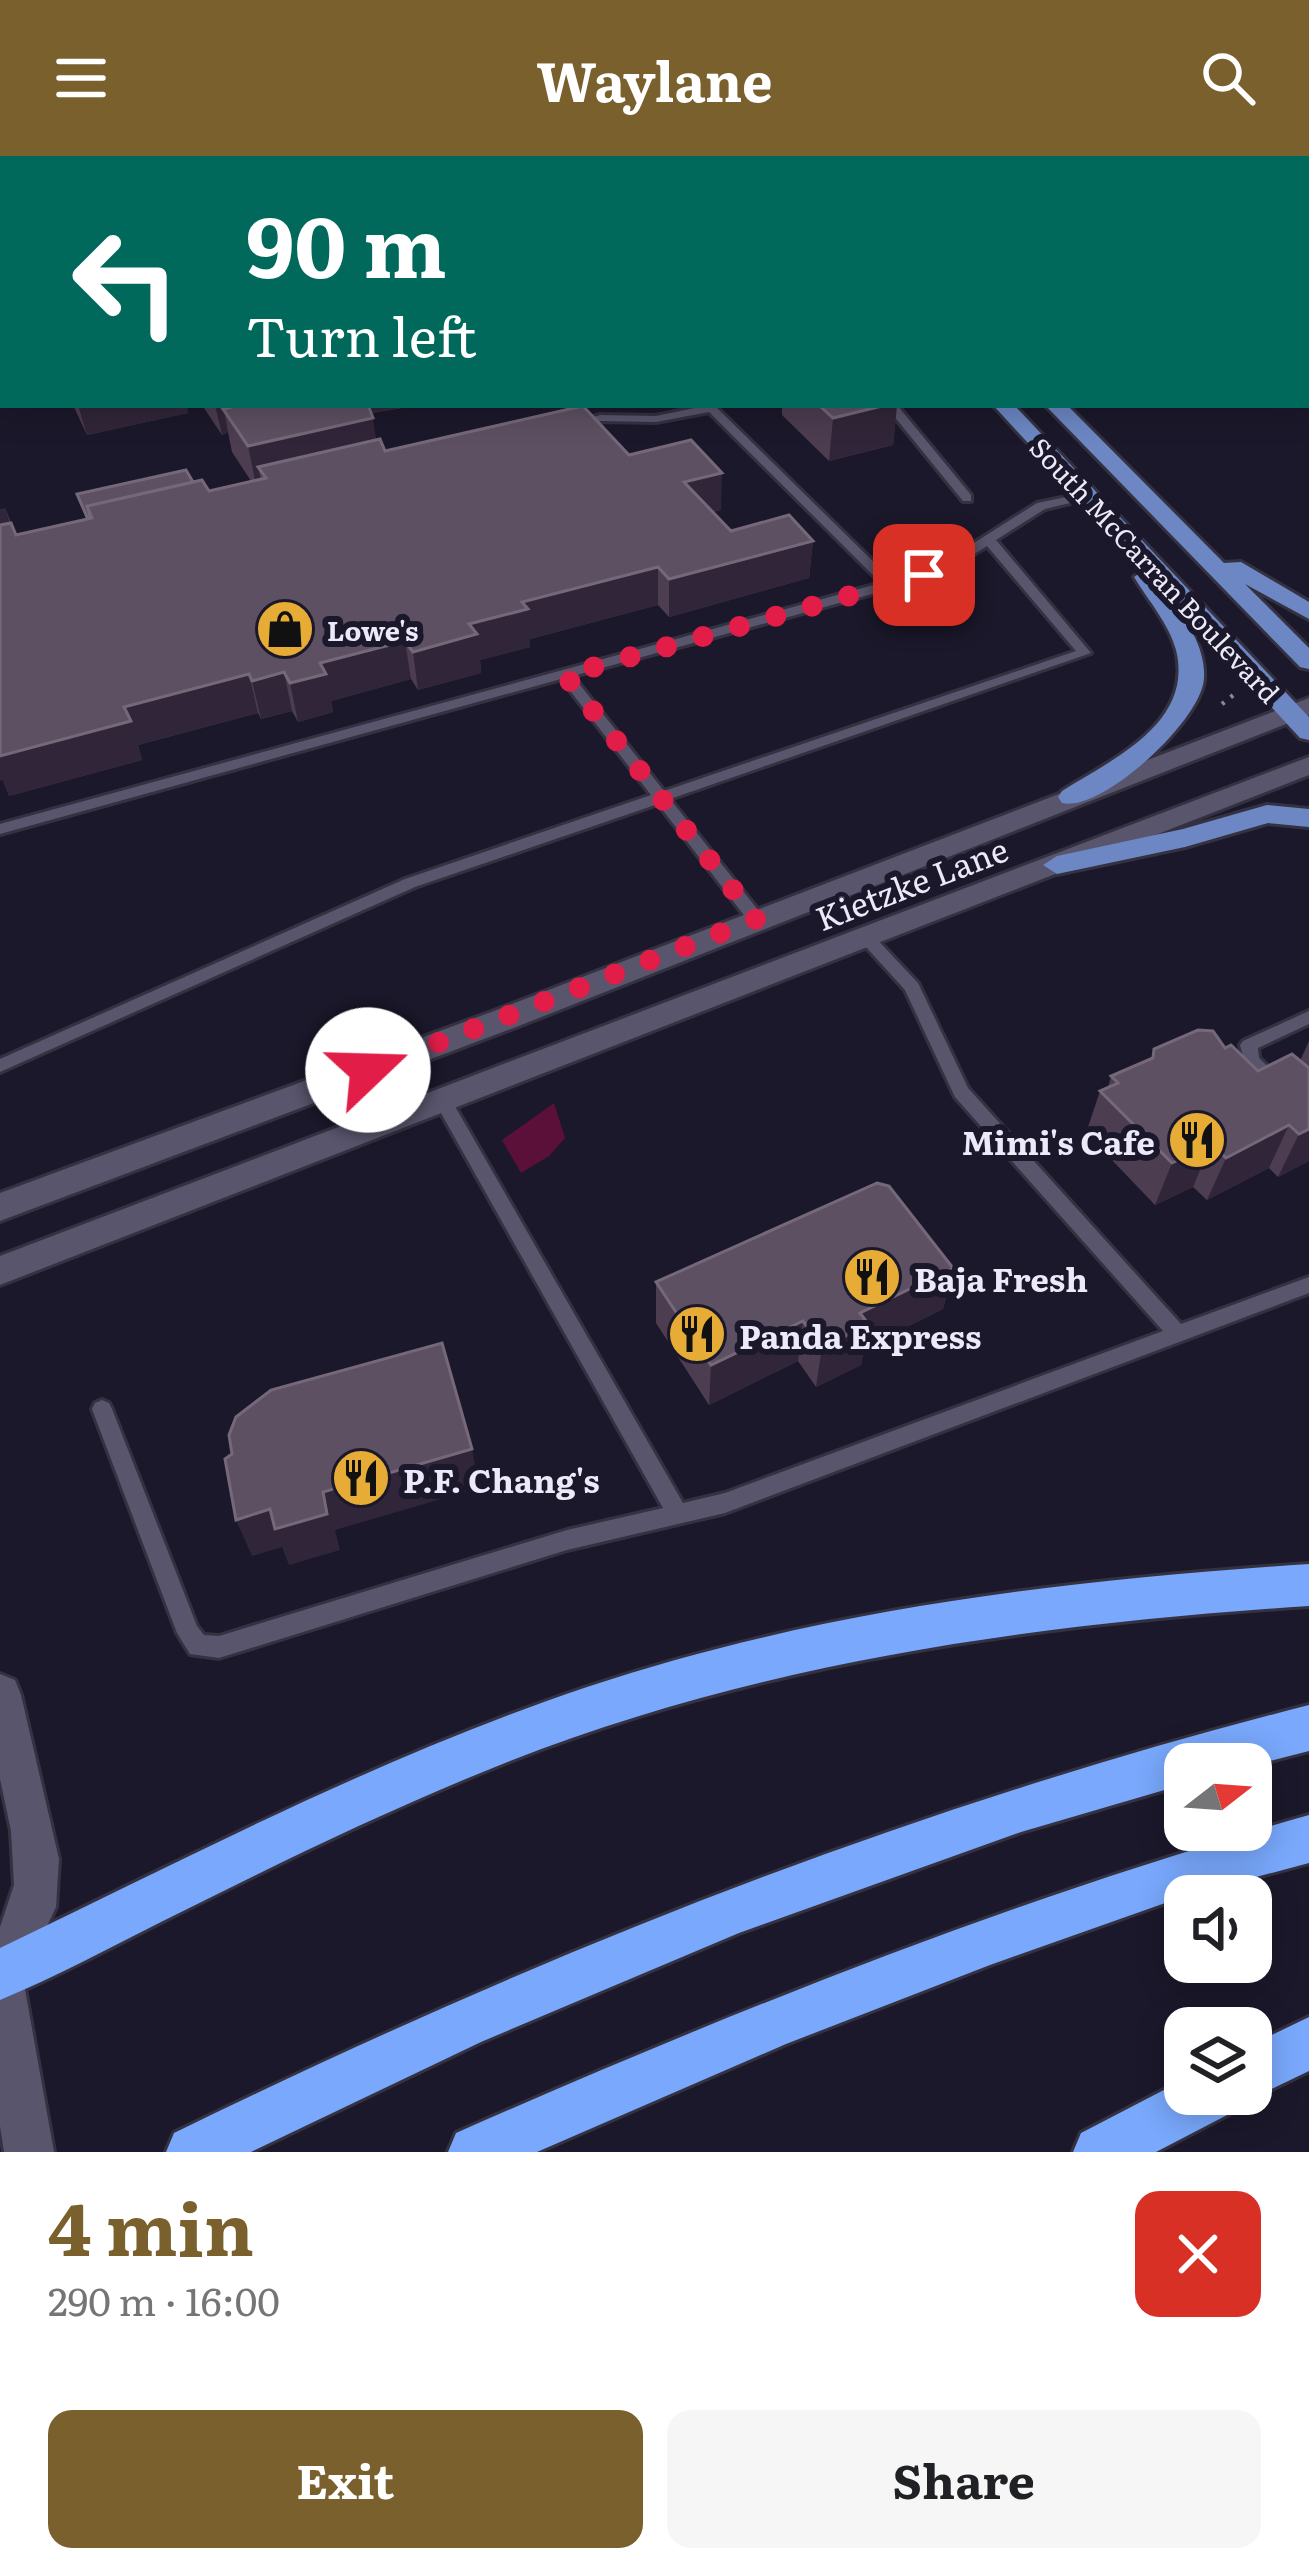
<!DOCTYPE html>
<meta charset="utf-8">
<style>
:root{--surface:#fff;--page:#f6f6f6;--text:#202124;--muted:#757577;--accent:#79602c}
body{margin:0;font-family:Literata,serif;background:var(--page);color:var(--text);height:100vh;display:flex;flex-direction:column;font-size:45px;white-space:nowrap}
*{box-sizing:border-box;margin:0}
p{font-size:39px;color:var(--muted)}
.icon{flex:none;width:66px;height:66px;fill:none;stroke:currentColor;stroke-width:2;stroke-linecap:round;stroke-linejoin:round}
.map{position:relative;height:1996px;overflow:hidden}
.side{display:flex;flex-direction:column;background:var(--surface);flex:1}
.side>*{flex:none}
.guide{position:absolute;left:0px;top:0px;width:1311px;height:252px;box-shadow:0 6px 30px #0003;background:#00695c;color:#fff;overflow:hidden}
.needle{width:78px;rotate:73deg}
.tools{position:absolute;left:1164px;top:1587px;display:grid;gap:24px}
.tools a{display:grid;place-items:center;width:108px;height:108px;border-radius:24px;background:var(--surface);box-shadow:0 6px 30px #0003;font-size:60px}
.pin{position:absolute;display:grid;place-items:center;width:102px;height:102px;color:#fff;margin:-51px;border-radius:24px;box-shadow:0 6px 18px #0006}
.me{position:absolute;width:132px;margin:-66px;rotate:69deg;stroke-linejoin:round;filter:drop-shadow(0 0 9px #0008)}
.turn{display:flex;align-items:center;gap:42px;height:252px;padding:0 48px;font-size:54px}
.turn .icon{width:156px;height:156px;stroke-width:2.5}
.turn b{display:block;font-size:84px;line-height:102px}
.round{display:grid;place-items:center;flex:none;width:126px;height:126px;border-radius:24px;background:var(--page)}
.headline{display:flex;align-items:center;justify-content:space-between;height:204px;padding:0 48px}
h1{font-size:72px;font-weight:700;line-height:90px;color:var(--accent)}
.button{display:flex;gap:24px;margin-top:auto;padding:24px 48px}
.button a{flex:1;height:138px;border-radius:24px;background:var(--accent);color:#fff;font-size:48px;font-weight:700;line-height:138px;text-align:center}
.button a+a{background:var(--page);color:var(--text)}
header{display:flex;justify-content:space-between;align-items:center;height:156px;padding:0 48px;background:var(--accent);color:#fff;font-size:54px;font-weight:700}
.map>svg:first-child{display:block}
</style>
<header><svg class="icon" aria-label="menu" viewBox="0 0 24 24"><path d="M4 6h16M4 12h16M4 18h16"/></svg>Waylane<svg class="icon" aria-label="search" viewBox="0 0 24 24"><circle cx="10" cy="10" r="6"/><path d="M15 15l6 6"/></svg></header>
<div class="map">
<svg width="1309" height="1996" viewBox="0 0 1309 1996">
<rect width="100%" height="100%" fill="#1b182b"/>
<path fill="#5b103a" d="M554,947l11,35 -16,18 -28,17 -19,-33z"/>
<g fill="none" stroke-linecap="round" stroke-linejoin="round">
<g stroke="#343141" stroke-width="6">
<g id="service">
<rect x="1308" y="141" width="1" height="6"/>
<rect x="1308" y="160" width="1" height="6"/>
<rect x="1308" y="223" width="1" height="7"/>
<path d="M709,249l6,1 177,174 41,-11 104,-66 54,-11v6l-46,11 -49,31 95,113 -421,146 92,116 2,4 -2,4h-12l-92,-119 -243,83 -415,185v-13l405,-180 246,-84 -90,-116 -561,155v-10l881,-241 -172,-171 -53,10 -56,-1 -28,7 -6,-3 34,-10 56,1zM987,390l89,105 -412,140 -91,-115 368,-101z"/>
<path d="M885,249h12l74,90v6h-8z"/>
<path d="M865,775l6,2 47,50 50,105 213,236 128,-47v16l-584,220 -158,37 -348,108 -29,-4 -13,-21 -85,-224 3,-6 7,-3 7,3 3,6 85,217 7,9 15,1 348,-106 96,-22 -226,-402 -3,-5 3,-5h12l234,407 42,-10 438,-162 -208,-234 -50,-107 -48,-53z"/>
<path d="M1309,855v13l-51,24 1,10 50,47v18l-6,-2 -58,-57 -5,-19 3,-4z"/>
</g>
</g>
<g stroke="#343141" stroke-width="6">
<g id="tertiary">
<path d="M1172,0h18l2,3h-18z"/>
<rect x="1308" y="78" width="1" height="11"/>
</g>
</g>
<g stroke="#343141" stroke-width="6">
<g id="secondary">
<path d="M1309,542v17l-793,312 -516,194v-28l494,-182z"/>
<path d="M1309,601v18l-1309,510v-29z"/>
<path d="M0,1518l15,6 6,15 38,164 -3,48 -33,71 31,174h-50l-4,-26v-199l14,-42 -3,-54 -11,-52z"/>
</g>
</g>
<g stroke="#343141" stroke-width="6">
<g id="primary">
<path d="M785,0h17l2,3h-17z"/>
<path d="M993,249h21l295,312v23l-9,-2 -127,-138c15,24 33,49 31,79 -3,42 -103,134 -142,124l-4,-6 4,-6c51,-32 132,-68 114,-141 -7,-26 -28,-50 -42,-73l11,-7z"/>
<path d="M1045,249h22l157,158 17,-1 68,40v17l-64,-35 64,64v21l-9,-2z"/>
<path d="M1267,649l42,4v18l-41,-4 -83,24 -128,27 -14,-9 14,-9 126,-27z"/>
</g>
</g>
<g stroke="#343141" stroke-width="6">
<g id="motorway">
<path d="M1309,1408v42c-273,18 -543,55 -799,155 -119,47 -233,103 -347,160 -54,27 -107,56 -163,79v-52c193,-93 384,-193 587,-261 234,-78 478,-107 722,-123z"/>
<path d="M1309,1549v46l-58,15 -66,-2v20l-164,48 -282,101 -258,109 -230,110h-85l8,-19c373,-182 732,-325 1135,-428z"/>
<path d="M1309,1659v48l-124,33 -195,69 -204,79 -249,108h-89l8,-19c279,-123 560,-235 853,-318z"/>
<path d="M1309,1861v54l-58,28 -13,-5 -7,19 -75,39h-83l8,-19 104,-54v15h66v-49z"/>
</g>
</g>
<path stroke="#8a8898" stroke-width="4.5" stroke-dasharray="3 8" stroke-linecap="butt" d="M1222,548l14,-11"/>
<use href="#service" fill="#59556d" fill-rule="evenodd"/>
<use href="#tertiary" fill="#59556d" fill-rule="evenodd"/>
<use href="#secondary" fill="#59556d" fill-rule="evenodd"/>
<use href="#primary" fill="#6c87c3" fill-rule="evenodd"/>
<use href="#motorway" fill="#79a8fc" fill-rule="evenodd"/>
</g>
<g fill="#4c3d50">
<path d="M0,0l3,3v241h-3z"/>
<path d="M850,0h318l4,3h-319z"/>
<path d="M73,249h113l2,8 -101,22z"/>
<path d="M202,249h21l1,4 16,-4h181l-50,8 5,27 9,11 244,4 92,55 -8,2 18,19 82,10 -4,37 -140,39 -11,-12 -128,34v8l-50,13 1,13 -63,17 -7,-11 -80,22 2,11 -35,10 -6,-11 -31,8 -3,-6 -120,32 4,15 -133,36 -6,-16 2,-272 11,27 70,-16 -9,-25 116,-12 16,9 42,-10 -19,-29 -4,-20 -6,3z"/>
<path d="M782,249h115l-4,40 -64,16 -47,-46z"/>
<path d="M1309,885v120l-31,16 -9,-9 -62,32 -14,-13 -38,18 -69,-72 14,-42 8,-4 3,-11 40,-17 3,-10 71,-1 33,23 42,-10z"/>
<path d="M953,1112l-10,41 -79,39 -3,17 -45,22 -18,-26 -89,44 -53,-82v-41z"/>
</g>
<g fill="#312639">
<path d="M164,0h37l1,3h-37z"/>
<path d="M323,0h29v3h-28z"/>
<path d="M3,97v49l-3,5v-50z"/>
<path d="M3,197v34l-3,-10v-19z"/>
<path d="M78,249h108l2,8 -101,22z"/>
<path d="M215,249h8l5,27 -6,3z"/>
<path d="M358,249h63l-61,9z"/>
<path d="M886,249h11l-4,40 -64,16 4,-43z"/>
<path d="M373,262l6,44 -121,5 5,22 -6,1 -9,-44z"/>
<path d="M722,317l-1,37 -37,9v-37z"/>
<path d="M5,352l12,37 -17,5v-41z"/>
<path d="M813,385l-4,37 -140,39v-38z"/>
<path d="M658,411v38l-128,34v8l-50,13 1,13 -63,17 -5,-38 56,-28 53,-22z"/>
<path d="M405,485l6,38 -80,22 2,11 -35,10 -8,-39 30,-20z"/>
<path d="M284,516l8,39 -31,8 -9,-38z"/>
<path d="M249,518l9,39 -120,32 4,15 -133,36 -6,-16 -3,1v-25l124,-49z"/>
<path d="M1289,969l-20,43 -62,32 19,-42z"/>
<path d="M1309,973v32l-31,16 21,-43z"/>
<path d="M1211,988l-18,43 -38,18 17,-42z"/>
<path d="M953,1112l-10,41 -79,39 -3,17 -45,22 6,-40 38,-34z"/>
<path d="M803,1165l-5,40 -89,44 2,-40z"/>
<path d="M472,1293l7,39 -144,42 5,20 -51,15 -7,-18 -30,9 -16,-36z"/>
</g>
<g fill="#5d5062" stroke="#746879" stroke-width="3">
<path d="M0,0h40l1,3h-38v94l-3,4z"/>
<path d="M103,0h63l1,3h-63z"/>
<path d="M199,0h91l2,3h-93z"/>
<path d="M361,0h41l2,3h-42z"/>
<path d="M471,0h232l4,3h-263z"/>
<path d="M909,0h259l4,3h-260z"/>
<path d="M0,131h3v66l-3,5z"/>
<path d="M240,249h128l5,13 -125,28 -25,-37z"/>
<path d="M819,249h67l-53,13z"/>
<path d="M583,250l46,49 62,-15 31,33 -38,9 47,49 58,-16 24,26 -144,38 -11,-12 -136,35 6,7 -59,15 8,10 -64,18 -8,-11 -85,22 6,11 -36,9 -6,-11 -32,9 -3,-7 -125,33 7,14 -131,35v-231l11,-2 5,12 76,-17 -5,-12 115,-26 7,11 57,-13 -8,-11 122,-28 5,12z"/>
<path d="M186,314l7,12 -106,24 3,10 -3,1 -10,-23z"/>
<path d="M1198,874l15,1 12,17 6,-3 27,26 34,-17 17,14v61l-10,5 -10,-9 -63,33 -15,-14 -39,19 -72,-72 18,-8 -7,-7 42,-18 1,-9z"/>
<path d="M877,1027l12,3 64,82 -93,45 9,12 -47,22 -19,-26 -92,44 -55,-83z"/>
<path d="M442,1187l30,106 -149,43 4,22 -52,15 -5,-20 -34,11 -11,-61 7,-5 -3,-19 7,-18 35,-27z"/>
</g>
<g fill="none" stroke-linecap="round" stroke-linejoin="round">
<path stroke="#e11d48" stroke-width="21" stroke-dasharray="0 37.8" d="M368,914l388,-151 -191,-244 359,-100"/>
</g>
<defs>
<g id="shop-disc" transform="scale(3)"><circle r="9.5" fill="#e6ac36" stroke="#1b182b"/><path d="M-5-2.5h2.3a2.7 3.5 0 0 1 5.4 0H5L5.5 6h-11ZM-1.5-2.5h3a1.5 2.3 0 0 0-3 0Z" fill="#111"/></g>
<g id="restaurant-disc" transform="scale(3)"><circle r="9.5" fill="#e6ac36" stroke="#1b182b"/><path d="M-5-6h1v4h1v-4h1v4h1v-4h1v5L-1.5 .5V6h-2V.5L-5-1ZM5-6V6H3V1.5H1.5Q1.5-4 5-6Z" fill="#111"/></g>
</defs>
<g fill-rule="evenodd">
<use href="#shop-disc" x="285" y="473"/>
<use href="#restaurant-disc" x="1197" y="984"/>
<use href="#restaurant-disc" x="872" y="1121"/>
<use href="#restaurant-disc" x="697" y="1178"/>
<use href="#restaurant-disc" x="361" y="1322"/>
</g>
<g text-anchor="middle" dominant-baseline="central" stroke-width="12" stroke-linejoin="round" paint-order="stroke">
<g font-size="27" fill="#eceaf8" stroke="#1b182b">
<text transform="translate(1156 413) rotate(47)">South McCarran Boulevard</text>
</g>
<g font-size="27" font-weight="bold" fill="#eceaf8" stroke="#1b182b" text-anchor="start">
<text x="327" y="473">Lowe's</text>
</g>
<g font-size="33" fill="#eceaf8" stroke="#1b182b">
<text transform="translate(911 726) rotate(-21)">Kietzke Lane</text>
</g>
<g font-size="33" font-weight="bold" fill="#eceaf8" stroke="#1b182b" text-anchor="start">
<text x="1155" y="984" text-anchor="end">Mimi's Cafe</text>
<text x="914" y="1121">Baja Fresh</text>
<text x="739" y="1178">Panda Express</text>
<text x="403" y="1322">P.F. Chang's</text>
</g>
</g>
</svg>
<div class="tools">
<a><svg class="needle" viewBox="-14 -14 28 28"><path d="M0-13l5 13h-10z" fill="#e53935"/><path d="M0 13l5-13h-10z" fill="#757577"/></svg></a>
<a><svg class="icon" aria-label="sound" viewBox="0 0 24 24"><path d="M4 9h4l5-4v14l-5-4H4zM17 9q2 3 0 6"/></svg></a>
<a><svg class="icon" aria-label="layers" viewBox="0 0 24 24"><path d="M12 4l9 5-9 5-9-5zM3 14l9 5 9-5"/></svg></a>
</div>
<div class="pin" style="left:924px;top:419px;background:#d93025"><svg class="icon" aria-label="arrive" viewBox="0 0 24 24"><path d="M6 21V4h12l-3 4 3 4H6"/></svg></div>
<svg class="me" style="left:368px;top:914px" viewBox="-20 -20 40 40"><circle r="19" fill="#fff"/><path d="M0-13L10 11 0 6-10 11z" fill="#e11d48"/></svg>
<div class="guide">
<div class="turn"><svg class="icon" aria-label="left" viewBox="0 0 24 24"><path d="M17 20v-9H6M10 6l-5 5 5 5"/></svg><div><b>90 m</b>Turn left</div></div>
</div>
</div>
<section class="side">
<div class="headline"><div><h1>4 min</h1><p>290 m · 16:00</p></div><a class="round" style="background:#d93025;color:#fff"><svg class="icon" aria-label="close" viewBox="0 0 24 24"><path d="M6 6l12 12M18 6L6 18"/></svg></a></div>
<div class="button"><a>Exit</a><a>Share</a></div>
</section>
